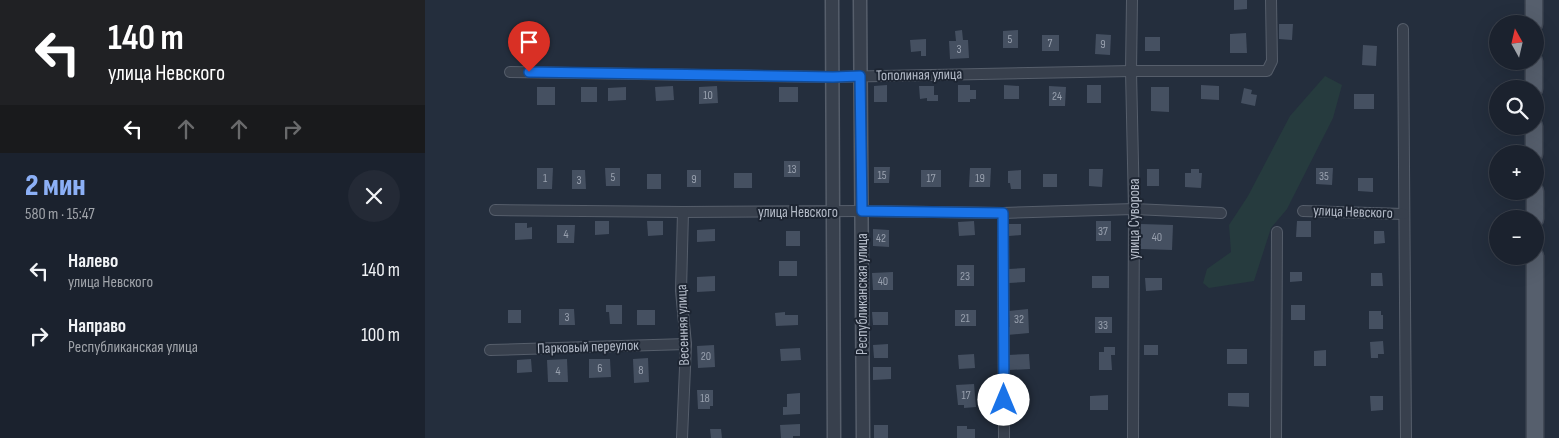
<!DOCTYPE html>
<html lang="ru">
<meta charset="utf-8">
<style>
:root{--surface:#1b222e;--page:#242a36;--text:#f1f3f6;--muted:#a0a4aa;--line:#393f4a;--accent:#8cb0f6}
body{margin:0;font-family:"Sofia Sans Condensed",sans-serif;background:var(--page);color:var(--text);height:100vh;display:flex;flex-direction:column;font-size:19px;white-space:nowrap}
*{box-sizing:border-box;margin:0}
p{font-size:16px;color:var(--muted)}
.icon{flex:none;width:28px;height:28px;fill:none;stroke:currentColor;stroke-width:2;stroke-linecap:round;stroke-linejoin:round}
.map{position:relative;flex:1;overflow:hidden}
.side{display:flex;flex-direction:column;background:var(--surface);width:425px}
.side>*{flex:none}
.top-card{background:#202124;color:#fff;overflow:hidden}
.needle{width:32px;rotate:352deg}
.controls{position:absolute;left:1064px;top:15px;display:grid;gap:10px}
.controls a{display:grid;place-items:center;width:55px;height:55px;border-radius:50%;background:var(--surface);box-shadow:0 5px 20px #0002,0 0 0 1px var(--line);font-size:25px}
.pin{position:absolute;display:grid;place-items:center;width:42px;height:42px;color:#fff;margin:-51px -21px;border-radius:50% 50% 50% 0;rotate:-45deg;box-shadow:0 0 5px #0007}
.pin .icon{rotate:45deg}
.me{position:absolute;width:55px;margin:-28px;rotate:0deg;stroke-linejoin:round;filter:drop-shadow(0 0 4px #0008)}
.turn{display:flex;align-items:center;gap:18px;height:105px;padding:0 25px;font-size:22px}
.turn .icon{width:65px;height:65px;stroke-width:2.5}
.turn b{display:block;font-size:35px;line-height:42px}
.lanes{display:flex;align-items:center;height:48px;padding:0 25px;background:#0003;justify-content:center;gap:25px;direction:ltr}
.lanes .off{opacity:.35}
.round{display:grid;place-items:center;flex:none;width:52px;height:52px;border-radius:26px;background:var(--page)}
.overview{display:flex;align-items:center;justify-content:space-between;height:85px;padding:0 25px}
h1{font-size:30px;font-weight:800;line-height:38px;color:var(--accent)}
ul{padding:0;list-style:none}
li{display:flex;align-items:center;gap:15px;height:65px;padding:0 25px}
li div{flex:1}
li b{display:block;font-size:19px}
li em{font-style:normal}
main{display:flex;flex:1;min-height:0}
.map>svg:first-child{display:block}
</style>
<main>
<section class="side">
<div class="top-card">
<div class="turn"><svg class="icon" aria-label="left" viewBox="0 0 24 24"><path d="M17 20v-9H6M10 6l-5 5 5 5"/></svg><div><b>140 m</b>улица Невского</div></div>
<div class="lanes"><svg class="icon" aria-label="left" viewBox="0 0 24 24"><path d="M17 20v-9H6M10 6l-5 5 5 5"/></svg><svg class="icon off" aria-label="ahead" viewBox="0 0 24 24"><path d="M12 20V5M6 11l6-6 6 6"/></svg><svg class="icon off" aria-label="ahead" viewBox="0 0 24 24"><path d="M12 20V5M6 11l6-6 6 6"/></svg><svg class="icon off" aria-label="right" viewBox="0 0 24 24"><path d="M7 20v-9h11M14 6l5 5-5 5"/></svg></div>
</div>
<div class="overview"><div><h1>2 мин</h1><p>580 m · 15:47</p></div><a class="round"><svg class="icon" aria-label="close" viewBox="0 0 24 24"><path d="M6 6l12 12M18 6L6 18"/></svg></a></div>
<ul>
<li><svg class="icon" aria-label="left" viewBox="0 0 24 24"><path d="M17 20v-9H6M10 6l-5 5 5 5"/></svg><div><b>Налево</b><p>улица Невского</p></div><em>140 m</em></li>
<li><svg class="icon" aria-label="right" viewBox="0 0 24 24"><path d="M7 20v-9h11M14 6l5 5-5 5"/></svg><div><b>Направо</b><p>Республиканская улица</p></div><em>100 m</em></li>
</ul>
</section>
<div class="map">
<svg width="1134" height="438" viewBox="0 0 1134 438">
<rect width="100%" height="100%" fill="#242e3d"/>
<path fill="#263b3e" d="M900,76l17,9 -9,33 -46,91 -16,19 -17,53 -45,7 -6,-5 4,-14 24,-17 -2,-27 19,-29 42,-80z"/>
<g fill="#455061">
<path d="M809,0h13v9l-13,1z"/>
<path d="M854,24h14l-1,16 -13,-1z"/>
<path d="M537,30l1,10h5l1,18 -19,1 -1,-18h7l-1,-10z"/>
<path d="M593,30v18h-15v-17z"/>
<path d="M821,33l1,20h-17v-19z"/>
<path d="M671,34l15,1 -1,20 -15,-1z"/>
<rect x="617" y="35" width="17" height="16"/>
<rect x="720" y="37" width="15" height="14"/>
<path d="M501,39v17h-5v-5l-10,1 -1,-12z"/>
<path d="M938,45l14,1 -1,20 -14,-1z"/>
<path d="M462,85v17h-13v-16z"/>
<path d="M533,85h12v5h6v9h-6v3h-12z"/>
<path d="M579,85l15,1v13h-15z"/>
<rect x="662" y="85" width="14" height="18"/>
<path d="M776,85l18,1v14l-18,-1z"/>
<path d="M248,86l1,14 -18,1 -1,-14z"/>
<path d="M292,86l1,17 -19,1v-17z"/>
<path d="M494,86h15v9h4v6h-11v-3l-7,1z"/>
<path d="M624,86l17,1 -1,19h-16z"/>
<rect x="112" y="87" width="18" height="18"/>
<rect x="156" y="87" width="16" height="15"/>
<path d="M201,87v13l-18,1v-13z"/>
<rect x="354" y="87" width="19" height="15"/>
<path d="M726,87h18v25l-18,-1z"/>
<path d="M819,88l8,2 -1,4 6,1 -2,11 -14,-3z"/>
<rect x="929" y="94" width="20" height="15"/>
<rect x="359" y="161" width="16" height="16"/>
<path d="M449,167h16l-1,16h-15z"/>
<path d="M112,168h16l-1,21h-15z"/>
<path d="M180,168h15v18h-14z"/>
<path d="M545,168h21l-1,19h-21z"/>
<path d="M891,168h17l-1,17 -16,-1z"/>
<path d="M664,169h14l-1,18 -13,-1z"/>
<rect x="722" y="169" width="12" height="17"/>
<path d="M766,169h8v4h3l-1,15 -16,-1v-14h6z"/>
<path d="M147,170h13l1,19h-14z"/>
<rect x="262" y="170" width="14" height="17"/>
<rect x="496" y="170" width="20" height="17"/>
<path d="M596,170v19h-10l-1,-6h-2v-12z"/>
<rect x="309" y="173" width="18" height="15"/>
<rect x="222" y="174" width="14" height="15"/>
<rect x="618" y="174" width="14" height="13"/>
<path d="M933,178h15v14l-15,-1z"/>
<path d="M170,221h14v13l-14,1z"/>
<path d="M222,221h16v14l-15,1z"/>
<path d="M549,221l1,14 -16,1 -1,-14z"/>
<rect x="671" y="221" width="15" height="20"/>
<path d="M872,221h14v16h-15z"/>
<path d="M90,223h12v5l5,-1v12l-17,1z"/>
<path d="M584,224h12v11l-12,1z"/>
<path d="M716,224l32,1 -1,25 -32,-1z"/>
<path d="M132,225h18l-1,18h-17z"/>
<path d="M290,229v12l-18,1v-12z"/>
<path d="M448,229l16,1v17l-16,-1z"/>
<rect x="361" y="231" width="14" height="15"/>
<path d="M949,231h10l1,12 -11,1z"/>
<rect x="354" y="261" width="18" height="15"/>
<rect x="532" y="265" width="17" height="21"/>
<path d="M600,268v14l-16,1v-14z"/>
<path d="M468,272v18h-20l-1,-17z"/>
<path d="M865,272h12v9l-12,1z"/>
<path d="M946,273h11l1,13h-12z"/>
<path d="M290,276v15l-18,1v-15z"/>
<rect x="667" y="276" width="17" height="12"/>
<path d="M720,278h17v12l-16,1z"/>
<path d="M181,305h16v19h-12l-1,-12h-3z"/>
<rect x="866" y="305" width="14" height="15"/>
<path d="M134,309h15l1,16h-16z"/>
<path d="M603,309l1,24 -22,2 -1,-8h4l-1,-16z"/>
<rect x="83" y="310" width="13" height="13"/>
<rect x="212" y="310" width="18" height="15"/>
<rect x="530" y="310" width="21" height="16"/>
<path d="M944,311h12v4h2v14h-14z"/>
<path d="M360,312v3h13v10l-22,1 -1,-13z"/>
<path d="M447,312h16v13h-15z"/>
<rect x="670" y="317" width="17" height="16"/>
<path d="M958,341l1,13h-6v4h-7l-1,-16z"/>
<path d="M463,344v14h-14l-1,-13z"/>
<path d="M289,345l1,22 -17,1 -1,-22z"/>
<rect x="719" y="345" width="14" height="10"/>
<path d="M679,347h11v8h-4l1,15h-13v-18h5z"/>
<path d="M375,348l1,12 -20,1 -1,-12z"/>
<rect x="802" y="349" width="20" height="15"/>
<path d="M901,350v16h-12v-15z"/>
<path d="M549,354l1,14 -16,1 -1,-14z"/>
<path d="M604,354l1,15 -21,1 -1,-15z"/>
<path d="M223,358l1,24 -15,1 -1,-24z"/>
<path d="M106,359l1,13 -15,1v-13z"/>
<path d="M142,359l1,23h-20l-1,-22z"/>
<path d="M164,359h21l1,18 -22,1z"/>
<path d="M448,367h18v12l-18,1z"/>
<path d="M549,384l2,23 -12,1v-3h-6l-2,-20z"/>
<path d="M272,390h16v16h-3v3h-12z"/>
<path d="M375,393v21l-17,1v-8h4v-13z"/>
<path d="M803,393h21v14l-21,-1z"/>
<path d="M683,395v15h-18v-14z"/>
<path d="M945,396h13v14l-12,1z"/>
<rect x="583" y="398" width="19" height="11"/>
<path d="M375,424v12h-7v2h-12l-1,-13z"/>
<rect x="449" y="425" width="14" height="13"/>
<path d="M532,426h10v3h8v9h-18z"/>
<path d="M285,429h11l1,9h-11z"/>
</g>
<g fill="none" stroke-linecap="round" stroke-linejoin="round">
<g stroke="#565e6b" stroke-width="12">
<g id="minor">
<path d="M707,0l-1,71 3,138 -1,229"/>
<path d="M978,29l3,409"/>
<path d="M85,72l323,5 298,-6h136l5,-10 -1,-61"/>
<path d="M70,210l188,2 179,-1 141,2 131,-4 87,4"/>
<path d="M878,211l101,3"/>
<path d="M578,213l1,225"/>
<path d="M65,350l196,-6"/>
<path d="M257,438l4,-94 -5,-53 2,-79"/>
<path d="M851,438l1,-206"/>
</g>
</g>
<g stroke="#565e6b" stroke-width="15">
<g id="tertiary">
<path d="M407,0l2,438"/>
<path d="M435,0l3,438"/>
</g>
</g>
<g stroke="#414956" stroke-width="19">
<g id="primary">
<path d="M1109,0v24"/>
<path d="M1109,61v28"/>
<path d="M1109,126v28"/>
<path d="M1110,191v28"/>
<path d="M1110,256v182"/>
</g>
</g>
<use href="#minor" stroke="#38404d" stroke-width="10"/>
<use href="#tertiary" stroke="#38404d" stroke-width="12"/>
<use href="#primary" stroke="#565f6d" stroke-width="16"/>
</g>
<g fill="none" stroke-linecap="round" stroke-linejoin="round">
<g stroke="#114b97" stroke-width="12">
<path id="route" d="M104,72l304,5 27,-1 2,135 141,2 1,187"/>
</g>
<use href="#route" stroke="#1a73e8" stroke-width="9"/>
</g>
<g text-anchor="middle" dominant-baseline="central" stroke-width="4" stroke-linejoin="round" paint-order="stroke">
<g font-size="12" fill="#98a0ae">
<text x="585" y="39">5</text>
<text x="625" y="43">7</text>
<text x="678" y="44">9</text>
<text x="534" y="49">3</text>
<text x="283" y="95">10</text>
<text x="632" y="96">24</text>
<text x="367" y="169">13</text>
<text x="457" y="175">15</text>
<text x="899" y="176">35</text>
<text x="188" y="177">5</text>
<text x="120" y="178">1</text>
<text x="506" y="178">17</text>
<text x="555" y="178">19</text>
<text x="269" y="179">9</text>
<text x="154" y="180">3</text>
<text x="678" y="231">37</text>
<text x="141" y="234">4</text>
<text x="732" y="237">40</text>
<text x="456" y="238">42</text>
<text x="540" y="276">23</text>
<text x="458" y="281">40</text>
<text x="142" y="317">3</text>
<text x="540" y="318">21</text>
<text x="594" y="319">32</text>
<text x="678" y="325">33</text>
<text x="281" y="356">20</text>
<text x="175" y="368">6</text>
<text x="216" y="370">8</text>
<text x="133" y="371">4</text>
<text x="541" y="395">17</text>
<text x="280" y="398">18</text>
</g>
<g font-size="15" fill="#b4bbc8" stroke="#1d2532">
<text transform="translate(494 75) rotate(-1)">Тополиная улица</text>
<text x="373" y="212">улица Невского</text>
<text transform="translate(928 212) rotate(2)">улица Невского</text>
<text transform="translate(709 219) rotate(-90)">улица Суворова</text>
<text transform="translate(437 294) rotate(-90)">Республиканская улица</text>
<text transform="translate(258 325) rotate(-92)">Весенняя улица</text>
<text transform="translate(163 347) rotate(-2)">Парковый переулок</text>
</g>
</g>
</svg>
<div class="controls">
<a><svg class="needle" viewBox="-14 -14 28 28"><path d="M0-13l5 13h-10z" fill="#e53935"/><path d="M0 13l5-13h-10z" fill="#a0a4aa"/></svg></a>
<a><svg class="icon" aria-label="search" viewBox="0 0 24 24"><circle cx="10" cy="10" r="6"/><path d="M15 15l6 6"/></svg></a>
<a>+</a>
<a>−</a>
</div>
<div class="pin" style="left:104px;top:72px;background:#d93025"><svg class="icon" aria-label="arrive" viewBox="0 0 24 24"><path d="M6 21V4h12l-3 4 3 4H6"/></svg></div>
<svg class="me" style="left:579px;top:400px" viewBox="-20 -20 40 40"><circle r="19" fill="#fff"/><path d="M0-13L10 11 0 6-10 11z" fill="#1a73e8"/></svg>
</div>
</main>
